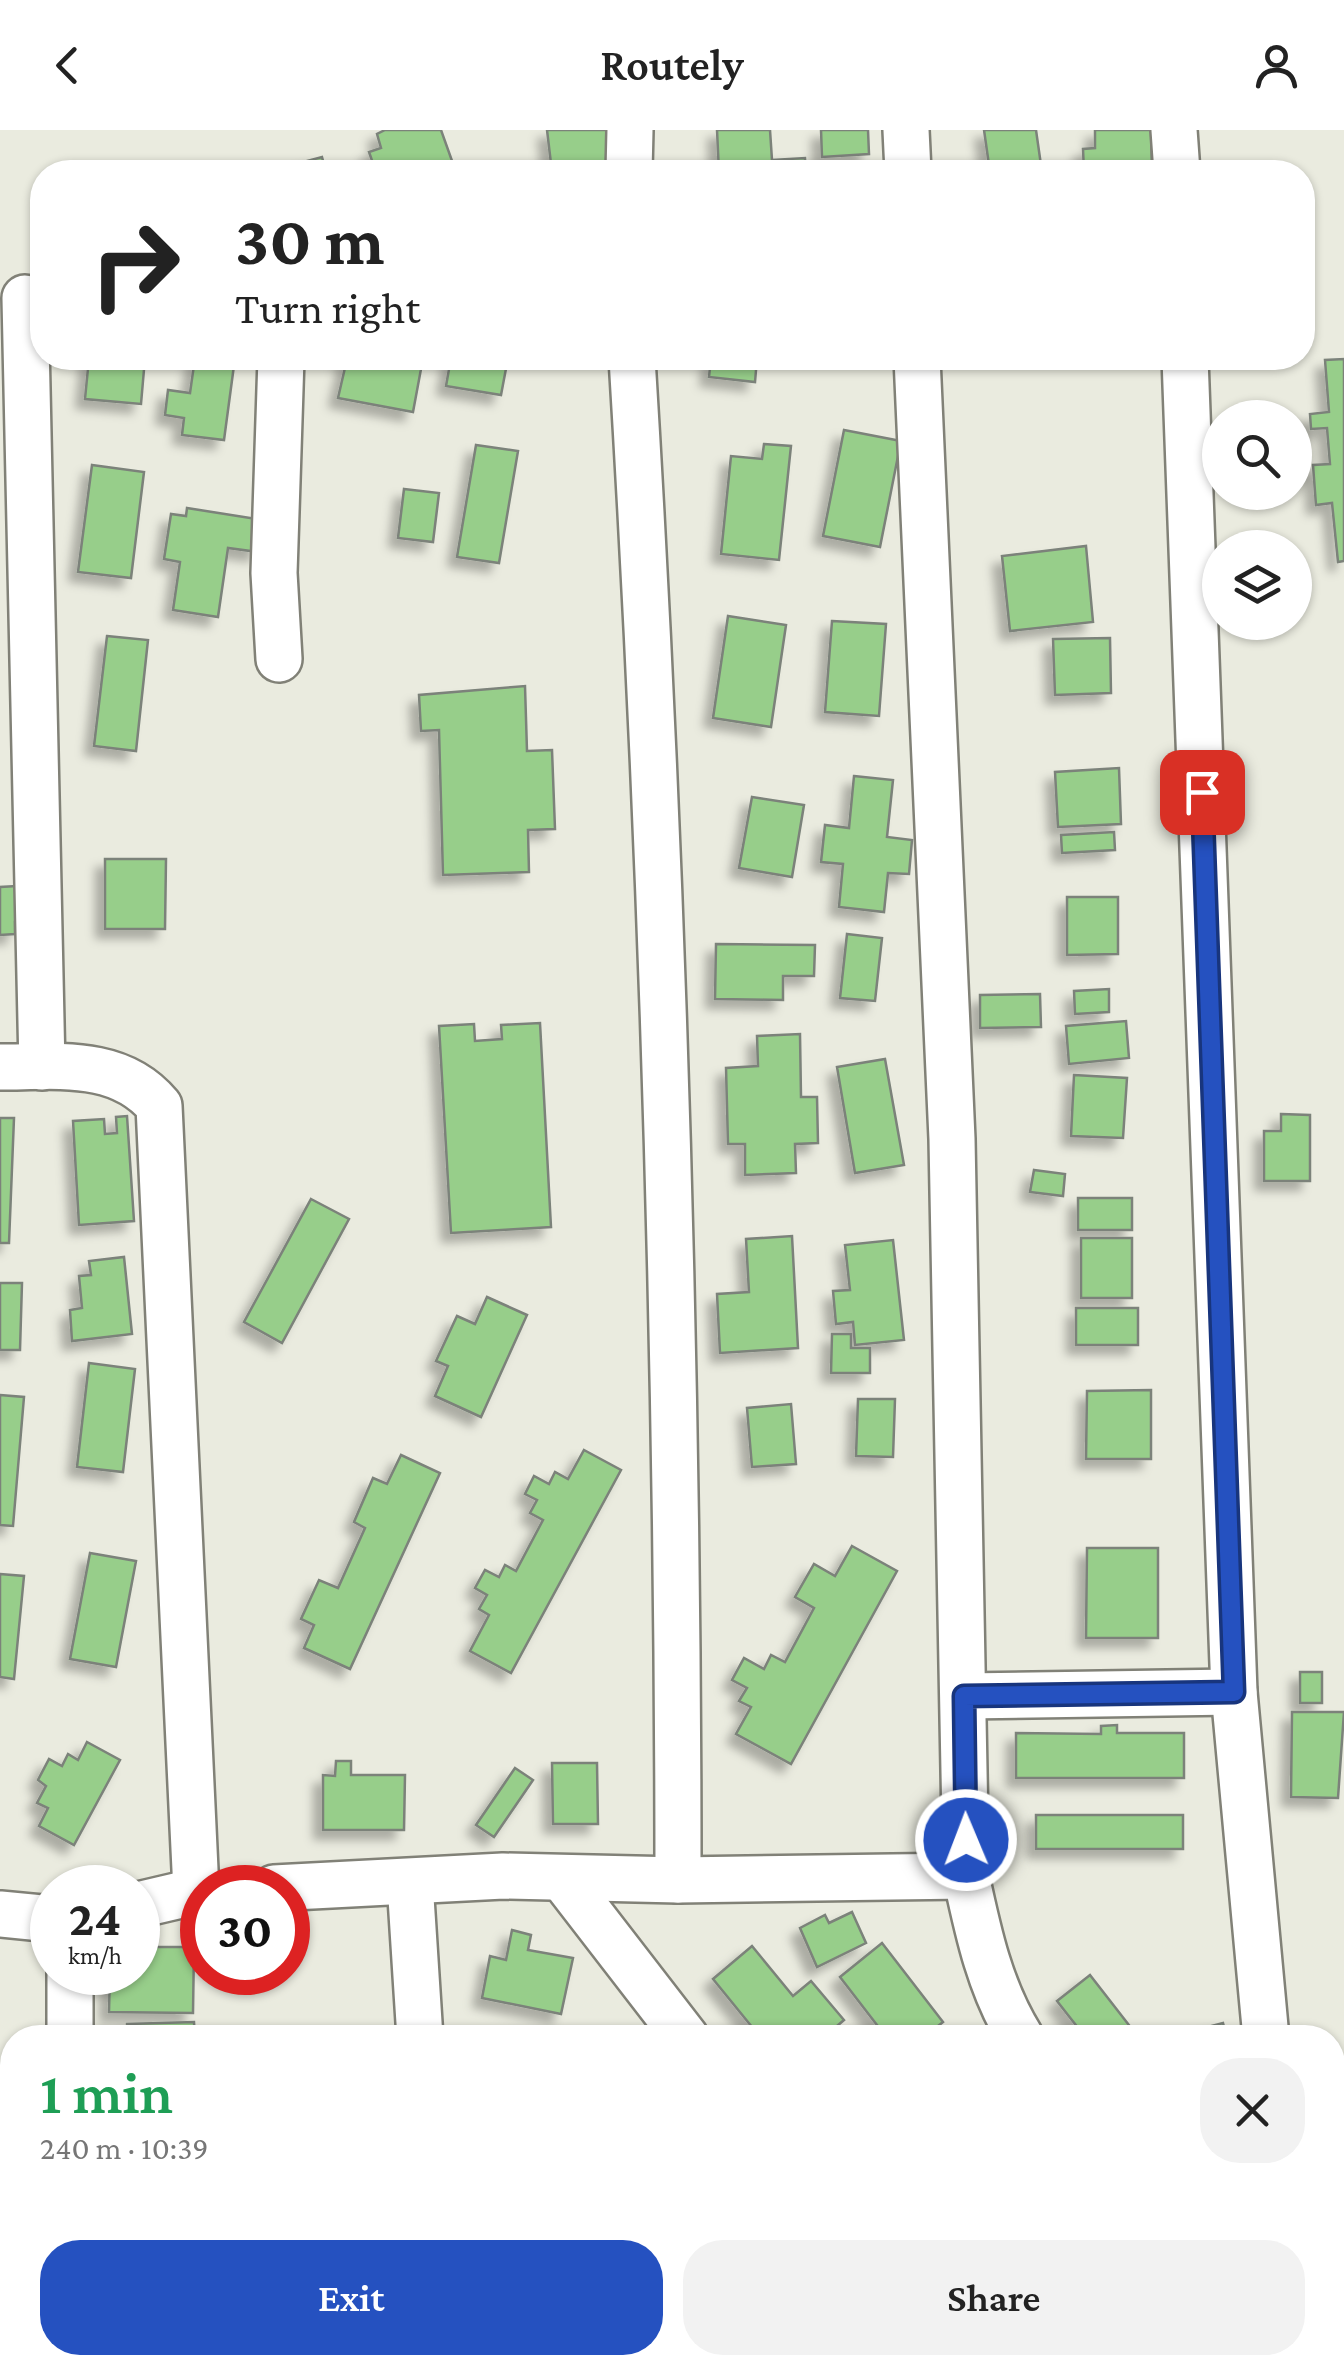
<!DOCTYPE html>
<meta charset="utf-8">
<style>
:root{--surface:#fff;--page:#f2f2f2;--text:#222;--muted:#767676;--accent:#2551c0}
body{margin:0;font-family:"Crimson Pro",serif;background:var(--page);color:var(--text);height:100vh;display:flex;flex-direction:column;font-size:38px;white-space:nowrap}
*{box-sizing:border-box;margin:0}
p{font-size:32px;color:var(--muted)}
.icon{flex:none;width:55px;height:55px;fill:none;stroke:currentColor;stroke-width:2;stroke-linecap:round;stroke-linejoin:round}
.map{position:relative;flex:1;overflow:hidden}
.details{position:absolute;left:0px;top:1895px;width:1345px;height:350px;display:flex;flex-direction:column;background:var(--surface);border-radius:40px 40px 0 0;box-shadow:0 2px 8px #0004}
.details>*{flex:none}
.banner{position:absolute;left:30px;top:30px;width:1285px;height:210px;border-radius:40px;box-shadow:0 2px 8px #0004;background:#fff;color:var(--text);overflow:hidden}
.fabs{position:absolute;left:1202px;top:270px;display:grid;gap:20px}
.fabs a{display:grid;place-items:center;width:110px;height:110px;border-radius:50%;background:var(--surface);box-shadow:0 2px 8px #0004;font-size:50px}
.speed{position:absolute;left:30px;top:1735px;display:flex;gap:20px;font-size:50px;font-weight:700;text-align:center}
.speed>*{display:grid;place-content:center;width:130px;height:130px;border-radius:50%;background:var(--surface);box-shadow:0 2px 8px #0004;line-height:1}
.speed small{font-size:25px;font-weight:400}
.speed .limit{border:15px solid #d22;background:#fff;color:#111}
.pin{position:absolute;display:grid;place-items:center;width:85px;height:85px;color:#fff;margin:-42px;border-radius:20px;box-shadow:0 5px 15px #0006}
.me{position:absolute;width:110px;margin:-55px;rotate:359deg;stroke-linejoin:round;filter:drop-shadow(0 0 8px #0008)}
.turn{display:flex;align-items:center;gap:35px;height:210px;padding:0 40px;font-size:45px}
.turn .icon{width:130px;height:130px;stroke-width:2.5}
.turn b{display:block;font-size:70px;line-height:85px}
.round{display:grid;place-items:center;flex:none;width:105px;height:105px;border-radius:40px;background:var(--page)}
.head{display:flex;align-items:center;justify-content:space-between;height:170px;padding:0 40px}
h1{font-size:60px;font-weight:600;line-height:75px;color:#1e9e55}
.button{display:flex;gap:20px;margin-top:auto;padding:20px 40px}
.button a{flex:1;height:115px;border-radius:40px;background:var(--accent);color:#fff;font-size:40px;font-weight:600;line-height:115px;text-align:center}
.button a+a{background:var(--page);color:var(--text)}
header{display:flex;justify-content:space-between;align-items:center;height:130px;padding:0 40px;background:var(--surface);font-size:45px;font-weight:600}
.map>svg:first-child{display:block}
</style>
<header><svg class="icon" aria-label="back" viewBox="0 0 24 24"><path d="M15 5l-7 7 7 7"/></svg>Routely<svg class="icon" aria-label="person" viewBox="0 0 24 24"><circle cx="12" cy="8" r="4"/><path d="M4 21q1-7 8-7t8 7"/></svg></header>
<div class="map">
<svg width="1344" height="2245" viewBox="0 0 1344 2245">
<defs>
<filter id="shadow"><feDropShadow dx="-9" dy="9" stdDeviation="5" flood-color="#0004"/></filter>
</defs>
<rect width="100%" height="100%" fill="#eaebdf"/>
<g fill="#97ce8a" stroke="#7b827a" stroke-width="2.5" filter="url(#shadow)">
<path d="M385,0h56l15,42h-64l-2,-4 -14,4 -7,-20 12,-4 -4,-14z"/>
<path d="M547,0h62l5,42h-62z"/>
<path d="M717,0h53l2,30 33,-2 1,14h-87z"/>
<path d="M821,0h47l1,24 -47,3z"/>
<path d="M984,0h52l6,42h-52z"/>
<path d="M1095,0h56l1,42h-68l-1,-23 12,-1z"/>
<path d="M322,27l4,15h-44l-1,-4z"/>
<path d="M89,228h56l-4,46 -56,-5z"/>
<path d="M195,228h40l-11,82 -42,-5 2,-17 -19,-3 3,-25 22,3z"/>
<path d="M340,228h50l-1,5 32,6 -8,43 -75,-14 9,-39z"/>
<path d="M451,228h57l-7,37 -55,-9z"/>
<path d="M711,228h46l-2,24 -46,-5z"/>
<path d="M1344,229v202l-6,1 -6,-59 -16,2 -3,-40 17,-1 -3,-36 -16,1 -1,-15 19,-2 -4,-52z"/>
<path d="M844,300l57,11 -21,106 -57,-11z"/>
<path d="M764,314l27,2 -12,114 -58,-6 10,-98 31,3z"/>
<path d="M476,315l42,6 -19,112 -42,-6z"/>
<path d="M92,335l52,7 -13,106 -53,-6z"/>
<path d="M404,359l35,4 -6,49 -35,-4z"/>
<path d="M187,378l76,12 -5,32 -30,-4 -10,69 -45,-7 7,-48 -16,-3 7,-45 15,2z"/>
<path d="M1086,416l7,76 -83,9 -8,-75z"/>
<path d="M728,486l58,9 -15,102 -58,-9z"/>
<path d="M832,491l54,3 -7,92 -54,-4z"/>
<path d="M107,506l41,4 -12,111 -42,-5z"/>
<path d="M1110,508l1,55 -56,2 -2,-56z"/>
<path d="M525,556l2,65 25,-1 3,79 -27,1 1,42 -86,3 -4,-145 -18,1 -2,-36z"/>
<path d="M1119,638l2,56 -63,3 -3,-55z"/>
<path d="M854,646l39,4 -6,57 25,3 -3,34 -21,-1 -4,39 -45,-5 4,-43 -22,-2 4,-37 24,3z"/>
<path d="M752,667l52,8 -12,72 -53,-9z"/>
<path d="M1114,702l1,18 -53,3 -1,-18z"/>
<path d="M105,729h61l-1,70h-60z"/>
<path d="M17,756l15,35 -17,1v12l-15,1v-48z"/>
<path d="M1067,767h51v57l-51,1z"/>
<path d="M847,804l35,4 -7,63 -35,-3z"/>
<path d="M716,814l99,1 -1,31h-31v24l-68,-1z"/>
<path d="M1109,859v23l-34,2 -1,-23z"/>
<path d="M1040,864l1,33 -61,1v-33z"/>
<path d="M1126,891l3,37 -60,6 -3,-38z"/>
<path d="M540,893l11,204 -100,6 -12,-207 35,-2 1,17 27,-2 -1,-14z"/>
<path d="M800,904l1,63h16l1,46 -23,1 1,29 -51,2v-31h-17l-2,-76 32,-2 -1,-30z"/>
<path d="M885,929l19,106 -49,8 -18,-106z"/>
<path d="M1074,945l53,3 -4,60 -52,-2z"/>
<path d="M1281,984l29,1v66h-46v-50h17z"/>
<path d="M127,986l7,105 -55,4 -6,-104 31,-2 1,15 12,-1 -1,-16z"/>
<path d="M0,988h14l-5,125h-9z"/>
<path d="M1034,1040l31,4 -2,22 -33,-4z"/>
<rect x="1078" y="1068" width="54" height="32"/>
<path d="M311,1069l38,20 -67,124 -38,-21z"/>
<path d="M792,1106l6,112 -78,5 -3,-59 32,-2 -3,-53z"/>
<rect x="1081" y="1108" width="51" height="60"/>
<path d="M893,1110l11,100 -49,5 -2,-23 -17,2 -3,-33 17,-1 -5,-45z"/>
<path d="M124,1127l8,77 -60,7 -2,-31 12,-2 -3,-32 12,-1 -2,-14z"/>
<path d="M0,1153h22l-2,67h-20z"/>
<path d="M487,1167l40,18 -46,102 -46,-21 13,-30 -12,-5 21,-45 18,8z"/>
<rect x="1076" y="1178" width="62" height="37"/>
<path d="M832,1204h19v14h19v25h-39z"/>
<path d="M89,1233l46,6 -12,103 -46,-5z"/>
<path d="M1151,1260v69h-65l1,-68z"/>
<path d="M0,1265l24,2 -11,129 -13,-1z"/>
<path d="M858,1269h37l-2,58 -37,-1z"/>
<path d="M791,1274l5,60 -44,3 -5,-59z"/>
<path d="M584,1320l37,20 -110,203 -41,-22 19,-36 -10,-6 8,-14 -12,-7 10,-18 14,7 6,-12 11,6 27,-51 -13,-7 7,-13 -12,-6 9,-18 15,8 6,-12 13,7z"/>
<path d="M401,1325l39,18 -90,196 -46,-21 10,-23 -13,-6 18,-39 19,8 27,-60 -11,-6 19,-44 14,6z"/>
<path d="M852,1416l45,25 -106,193 -55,-30 15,-27 -12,-6 8,-13 -15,-8 12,-22 20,11 7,-14 14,7 29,-54 -19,-11 19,-33 21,12z"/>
<path d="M1087,1418h71v90h-72z"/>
<path d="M90,1423l46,8 -20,106 -46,-8z"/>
<path d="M0,1444l24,2 -10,103 -14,-2z"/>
<rect x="1300" y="1542" width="22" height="31"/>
<path d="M1292,1582h52l-6,86 -47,-1z"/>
<path d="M1117,1595v8h67v45h-168v-45l85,1v-8z"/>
<path d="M87,1612l33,18 -46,85 -35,-19 9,-18 -11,-5 9,-17 -8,-6 11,-21 13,7 6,-12 10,6z"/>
<path d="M336,1631h15v14h54l-1,55h-81v-55l12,1z"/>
<path d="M552,1633h45l1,61h-45z"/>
<path d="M515,1638l18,12 -39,57 -18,-12z"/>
<rect x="1036" y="1685" width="147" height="34"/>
<path d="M852,1782l14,31 -49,24 -17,-39 25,-13 4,8z"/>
<path d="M512,1800l19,5 -3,15 45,8 -12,56 -79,-16 8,-42 16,4z"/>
<path d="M882,1813l61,79 -20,16h-36l-47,-61z"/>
<path d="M752,1816l41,50 18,-15 33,39 -21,18h-62l-48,-59z"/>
<path d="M138,1817h56l-1,66 -84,-1 1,-40h28z"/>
<path d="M1090,1845l49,63h-53l-29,-37z"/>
<path d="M194,1892l1,16h-68v-14z"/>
<path d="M1223,1893l4,15h-25l-2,-9z"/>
<path d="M472,1899l92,4 -1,5h-92z"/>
<path d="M12,2047v29l-12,2v-30z"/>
<path d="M12,2198v34h25v6l-15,1v6h-22v-46z"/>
<path d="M477,2232h99l-1,13z"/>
<path d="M610,2232h94v1l-94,9z"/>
<path d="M1190,2232h15l7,13h-43z"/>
</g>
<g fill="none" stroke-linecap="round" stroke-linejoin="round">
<g stroke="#818177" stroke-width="50">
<g id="minor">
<path d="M906,0l2,42"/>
<path d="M1174,0l3,42"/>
<path d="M629,42l1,-42"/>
<path d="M25,168l17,769"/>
<path d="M632,228c31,507 46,1014 46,1522"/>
<path d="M917,228l35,781 14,737c12,56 24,113 55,162"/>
<path d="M1185,228l49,1334 32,346"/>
<path d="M279,529l-5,-86 7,-215"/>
<path d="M0,937c57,0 119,-9 159,39l37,785"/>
<path d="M964,1566l270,-4"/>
<path d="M564,1750l122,158"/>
<path d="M410,1752l10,156"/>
<path d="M274,1758l229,-12 175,4 288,-4"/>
<path d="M138,1775l64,-15"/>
<path d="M0,1784l52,5"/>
<path d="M70,1908v-66"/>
<path d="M0,2156l12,-1"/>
<path d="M73,2232l1,13"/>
<path d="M432,2232v13"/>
<path d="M937,2232l9,13"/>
<path d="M1266,2232l10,13"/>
<path d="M1321,2232l3,13"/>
<path d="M784,2245l1,-13"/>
</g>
</g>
<use href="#minor" stroke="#fff" stroke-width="45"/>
</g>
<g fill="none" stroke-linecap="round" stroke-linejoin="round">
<g stroke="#18357d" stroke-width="25">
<path id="route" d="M966,1710l-2,-144 270,-4 -32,-900"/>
</g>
<use href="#route" stroke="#2551c0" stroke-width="18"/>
</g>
</svg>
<div class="fabs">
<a><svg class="icon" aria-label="search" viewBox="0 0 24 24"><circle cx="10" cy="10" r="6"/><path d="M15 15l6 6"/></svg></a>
<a><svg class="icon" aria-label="layers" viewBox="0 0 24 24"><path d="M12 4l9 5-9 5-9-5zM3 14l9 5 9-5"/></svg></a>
</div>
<div class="speed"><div>24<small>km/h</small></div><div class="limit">30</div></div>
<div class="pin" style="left:1202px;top:662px;background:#d93025"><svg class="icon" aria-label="arrive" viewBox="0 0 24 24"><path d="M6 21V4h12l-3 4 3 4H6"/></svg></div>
<svg class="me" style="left:966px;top:1710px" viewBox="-20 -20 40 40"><circle r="17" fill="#2551c0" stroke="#fff" stroke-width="3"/><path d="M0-11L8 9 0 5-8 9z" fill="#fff"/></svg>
<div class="banner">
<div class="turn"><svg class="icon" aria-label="right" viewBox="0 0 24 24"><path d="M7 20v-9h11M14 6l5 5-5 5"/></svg><div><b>30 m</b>Turn right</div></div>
</div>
<section class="details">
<div class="head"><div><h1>1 min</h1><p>240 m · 10:39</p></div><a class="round"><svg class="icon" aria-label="close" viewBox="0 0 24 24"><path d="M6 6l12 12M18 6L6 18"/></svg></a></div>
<div class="button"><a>Exit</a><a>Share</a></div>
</section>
</div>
